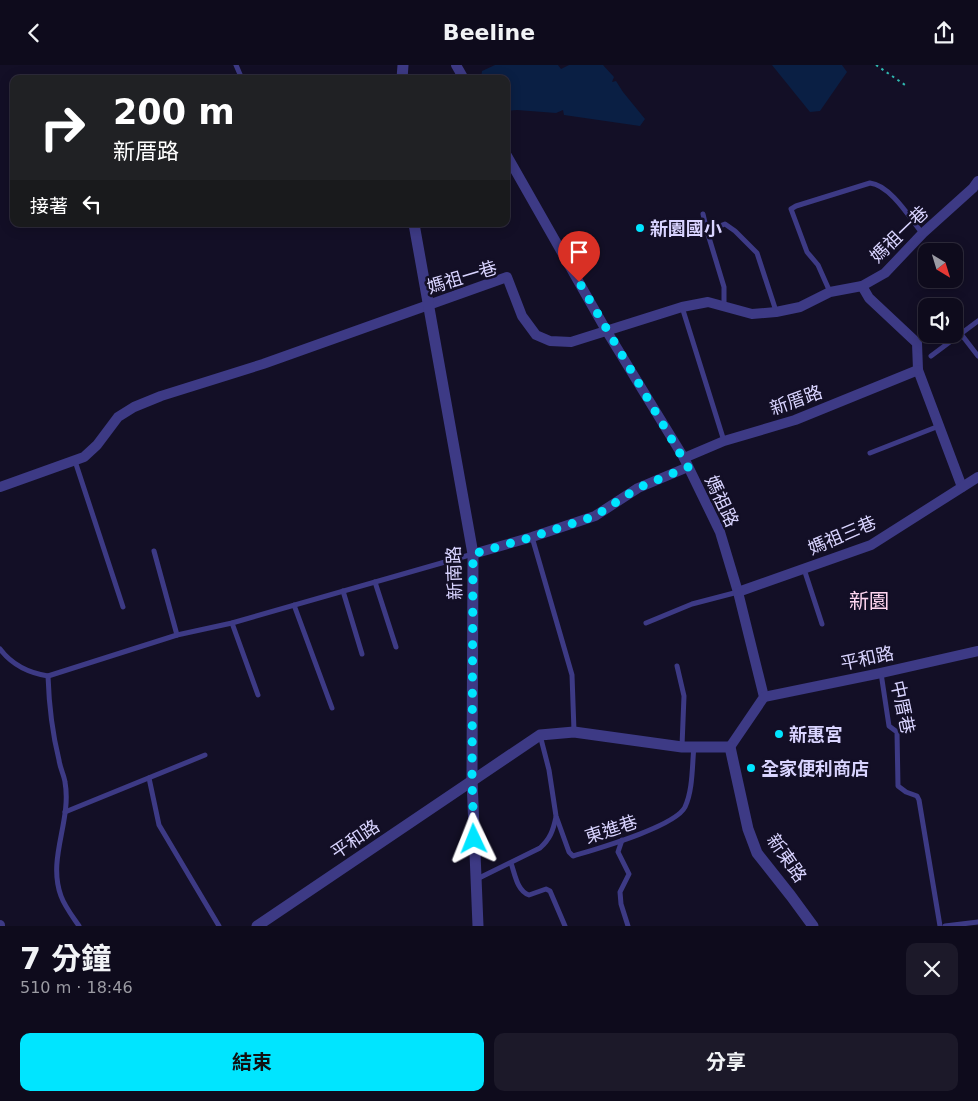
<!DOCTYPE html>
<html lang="zh-TW">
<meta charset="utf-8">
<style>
:root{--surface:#0e0b1c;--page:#1c1929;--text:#f1f3f6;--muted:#9b9ba3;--line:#2e2b3b;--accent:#00e5ff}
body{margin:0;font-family:"DejaVu Sans","Noto Sans TC",sans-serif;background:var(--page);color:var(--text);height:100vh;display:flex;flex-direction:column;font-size:19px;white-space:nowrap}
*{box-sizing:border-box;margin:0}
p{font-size:16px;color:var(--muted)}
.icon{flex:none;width:28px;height:28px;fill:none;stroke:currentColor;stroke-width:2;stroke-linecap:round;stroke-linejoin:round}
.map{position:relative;height:861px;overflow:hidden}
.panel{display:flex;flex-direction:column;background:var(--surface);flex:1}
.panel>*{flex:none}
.top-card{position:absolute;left:10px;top:10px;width:500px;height:152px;border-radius:10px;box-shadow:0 2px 12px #0003,0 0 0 1px var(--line);background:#202124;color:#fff;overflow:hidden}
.needle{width:32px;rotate:142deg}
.buttons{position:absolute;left:918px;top:178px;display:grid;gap:10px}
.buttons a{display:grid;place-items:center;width:45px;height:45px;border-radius:10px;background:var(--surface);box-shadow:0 2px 12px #0003,0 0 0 1px var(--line);font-size:25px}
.pin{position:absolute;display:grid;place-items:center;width:42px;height:42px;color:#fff;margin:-51px -21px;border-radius:50% 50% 50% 0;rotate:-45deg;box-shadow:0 0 5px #0007}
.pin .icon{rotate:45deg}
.me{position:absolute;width:55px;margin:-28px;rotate:358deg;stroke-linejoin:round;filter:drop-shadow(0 0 4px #0008)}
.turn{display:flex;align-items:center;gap:18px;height:105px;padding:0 20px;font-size:22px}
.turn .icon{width:65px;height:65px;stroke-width:2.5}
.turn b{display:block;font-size:35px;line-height:42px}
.then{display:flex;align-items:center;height:48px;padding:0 20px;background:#0003;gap:10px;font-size:19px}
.round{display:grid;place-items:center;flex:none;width:52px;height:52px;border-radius:10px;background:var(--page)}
.headline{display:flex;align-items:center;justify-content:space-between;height:85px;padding:0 20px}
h1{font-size:30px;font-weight:700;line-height:38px}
.primary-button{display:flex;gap:10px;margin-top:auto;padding:10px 20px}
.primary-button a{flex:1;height:58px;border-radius:10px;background:var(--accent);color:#111;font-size:20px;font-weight:700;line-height:58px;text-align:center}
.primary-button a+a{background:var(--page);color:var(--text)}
header{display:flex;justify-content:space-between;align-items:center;height:65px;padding:0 20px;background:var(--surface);font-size:22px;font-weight:700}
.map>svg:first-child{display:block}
</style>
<header><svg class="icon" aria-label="back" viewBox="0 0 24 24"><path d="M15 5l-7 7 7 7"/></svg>Beeline<svg class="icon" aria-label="share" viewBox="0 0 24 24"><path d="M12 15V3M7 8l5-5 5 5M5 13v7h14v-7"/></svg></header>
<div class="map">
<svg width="978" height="861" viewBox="0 0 978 861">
<rect width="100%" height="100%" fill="#130f26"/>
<g fill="#0a1f44">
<path d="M495,0h63l3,4 8,-4h34l11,12 -2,5 4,-1 7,11 22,27 -5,7 -76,-11 -1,-5 -7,3 -39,-3 -11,1v-32h-25l1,-8z"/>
<path d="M772,0h70l5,7 -27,39 -10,1z"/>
</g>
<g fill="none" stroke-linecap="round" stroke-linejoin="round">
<path stroke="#2fb8b0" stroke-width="2" stroke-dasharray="2.5 4" stroke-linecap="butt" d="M876,0l32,22"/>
<g stroke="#3d3a85" stroke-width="5">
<path d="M236,0l6,14"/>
<path d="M703,149l4,17 17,56v19"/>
<path d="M707,166l18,-7 10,7 22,22 19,58"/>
<path d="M830,227l-12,-27 -11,-13 -16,-43 5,-3 74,-23c20,2 40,35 52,50"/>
<path d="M682,242l42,134"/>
<path d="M961,269l17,22"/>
<path d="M931,291l47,-35"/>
<path d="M870,388l69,-27"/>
<path d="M75,396l48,146"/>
<path d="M532,472l40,138 2,56"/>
<path d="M154,486l23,84"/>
<path d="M804,504l18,55"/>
<path d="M375,517l21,65"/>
<path d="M343,526l19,63"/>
<path d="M294,540l38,103"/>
<path d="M232,558l26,72"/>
<path d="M646,558l46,-19 46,-12"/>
<path d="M0,584c12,16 29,24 48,27l129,-41 55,-12 241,-69"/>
<path d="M677,601l7,30 -2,50"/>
<path d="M881,608l8,53 8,6 1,54 8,6 11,4 2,4 21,126"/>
<path d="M48,611c1,29 4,56 11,84 1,8 5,15 6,22 7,39 -18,76 -4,114 4,11 12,21 18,30"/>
<path d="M540,670l9,35 7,46 13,36 4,4c23,-7 102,-29 112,-49 8,-17 7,-41 9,-61"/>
<path d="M149,713l10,47 60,101"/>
<path d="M65,747l140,-57"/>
<path d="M622,775l-4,12 11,22 -9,18 1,12 7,22"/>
<path d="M511,798c4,11 6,28 18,32l17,-6 4,2 15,35"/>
<path d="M477,814l63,-31c10,-9 13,-17 16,-31"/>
<path d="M945,861l33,-4"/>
</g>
<g stroke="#3d3a85" stroke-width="10">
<path d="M456,0l8,14"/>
<path d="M506,89l100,176 78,128 36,74 18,60 26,105 -34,50"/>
<path d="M862,221l7,12 48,45 1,27 44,117"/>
<path d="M684,393l40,-17 71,-21 123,-50"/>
<path d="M0,422l84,-30 13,-12 21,-28 16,-10 27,-11 102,-32 244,-87 15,39 14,19 14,6 21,1 111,-35 26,-5 44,12 24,-2 24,-5 30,-15 32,-6 23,-13 38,-40 50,-45 5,-7"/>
<path d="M473,489l59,-17 63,-21 43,-28 50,-21"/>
<path d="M738,527l133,-47 107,-68"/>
<path d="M764,632l117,-24 97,-22"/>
<path d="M0,860v1"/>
</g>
<g stroke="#3d3a85" stroke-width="11">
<path d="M402,14l1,-14"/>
<path d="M414,159l59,330 -1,226 6,146"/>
<path d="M257,861l283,-191 34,-3 108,15h48l18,82 9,24 34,43 22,30"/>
</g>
</g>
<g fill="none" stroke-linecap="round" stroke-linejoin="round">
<path stroke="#00e5ff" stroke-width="9" stroke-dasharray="0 16.2" d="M474,774l-2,-59 1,-226 59,-17 63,-21 43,-28 50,-21 -109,-185"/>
</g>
<g fill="#00e5ff" stroke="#130f26" stroke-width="2">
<circle cx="640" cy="163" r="5"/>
<circle cx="779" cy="669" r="5"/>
<circle cx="751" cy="703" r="5"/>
</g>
<g text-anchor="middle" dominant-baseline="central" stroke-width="5" stroke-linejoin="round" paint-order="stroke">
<g font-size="18" font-weight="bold" fill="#d9d4ff" stroke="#130f26" text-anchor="start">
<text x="650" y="163">新園國小</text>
<text x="789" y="669">新惠宮</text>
<text x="761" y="703">全家便利商店</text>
</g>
<g font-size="18" fill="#d9d4ff" stroke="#130f26">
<text transform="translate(899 169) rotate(-44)">媽祖一巷</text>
<text transform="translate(462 212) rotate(-17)">媽祖一巷</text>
<text transform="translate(796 335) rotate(-20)">新厝路</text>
<text transform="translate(722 436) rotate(65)">媽祖路</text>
<text transform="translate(842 470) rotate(-23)">媽祖三巷</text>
<text transform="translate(454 508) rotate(-92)">新南路</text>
<text transform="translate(867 593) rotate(-12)">平和路</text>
<text transform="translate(903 642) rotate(78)">中厝巷</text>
<text transform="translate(611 764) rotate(-18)">東進巷</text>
<text transform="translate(355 774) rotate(-34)">平和路</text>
<text transform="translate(787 793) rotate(55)">新東路</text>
</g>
<g font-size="20" fill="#ffd6f0" stroke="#130f26">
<text x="869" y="536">新園</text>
</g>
</g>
</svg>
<div class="buttons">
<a><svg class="needle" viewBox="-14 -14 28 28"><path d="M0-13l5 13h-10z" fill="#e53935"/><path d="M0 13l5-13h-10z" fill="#9b9ba3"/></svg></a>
<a><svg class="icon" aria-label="sound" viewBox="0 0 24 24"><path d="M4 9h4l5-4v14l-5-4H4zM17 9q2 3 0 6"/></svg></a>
</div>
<div class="pin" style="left:579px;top:217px;background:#d93025"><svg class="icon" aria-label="arrive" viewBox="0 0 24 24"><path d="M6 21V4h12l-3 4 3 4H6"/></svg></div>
<svg class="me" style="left:474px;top:774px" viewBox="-20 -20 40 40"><path d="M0-17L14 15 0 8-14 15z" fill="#00e5ff" stroke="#fff" stroke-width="4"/></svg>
<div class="top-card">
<div class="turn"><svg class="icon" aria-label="right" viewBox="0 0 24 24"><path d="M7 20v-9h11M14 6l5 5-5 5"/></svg><div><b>200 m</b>新厝路</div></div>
<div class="then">接著<svg class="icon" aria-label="left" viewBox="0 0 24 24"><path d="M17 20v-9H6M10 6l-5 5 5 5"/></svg></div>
</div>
</div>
<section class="panel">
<div class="headline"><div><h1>7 分鐘</h1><p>510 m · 18:46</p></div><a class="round"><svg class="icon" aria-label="close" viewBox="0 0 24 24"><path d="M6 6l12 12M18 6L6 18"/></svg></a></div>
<div class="primary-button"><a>結束</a><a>分享</a></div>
</section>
